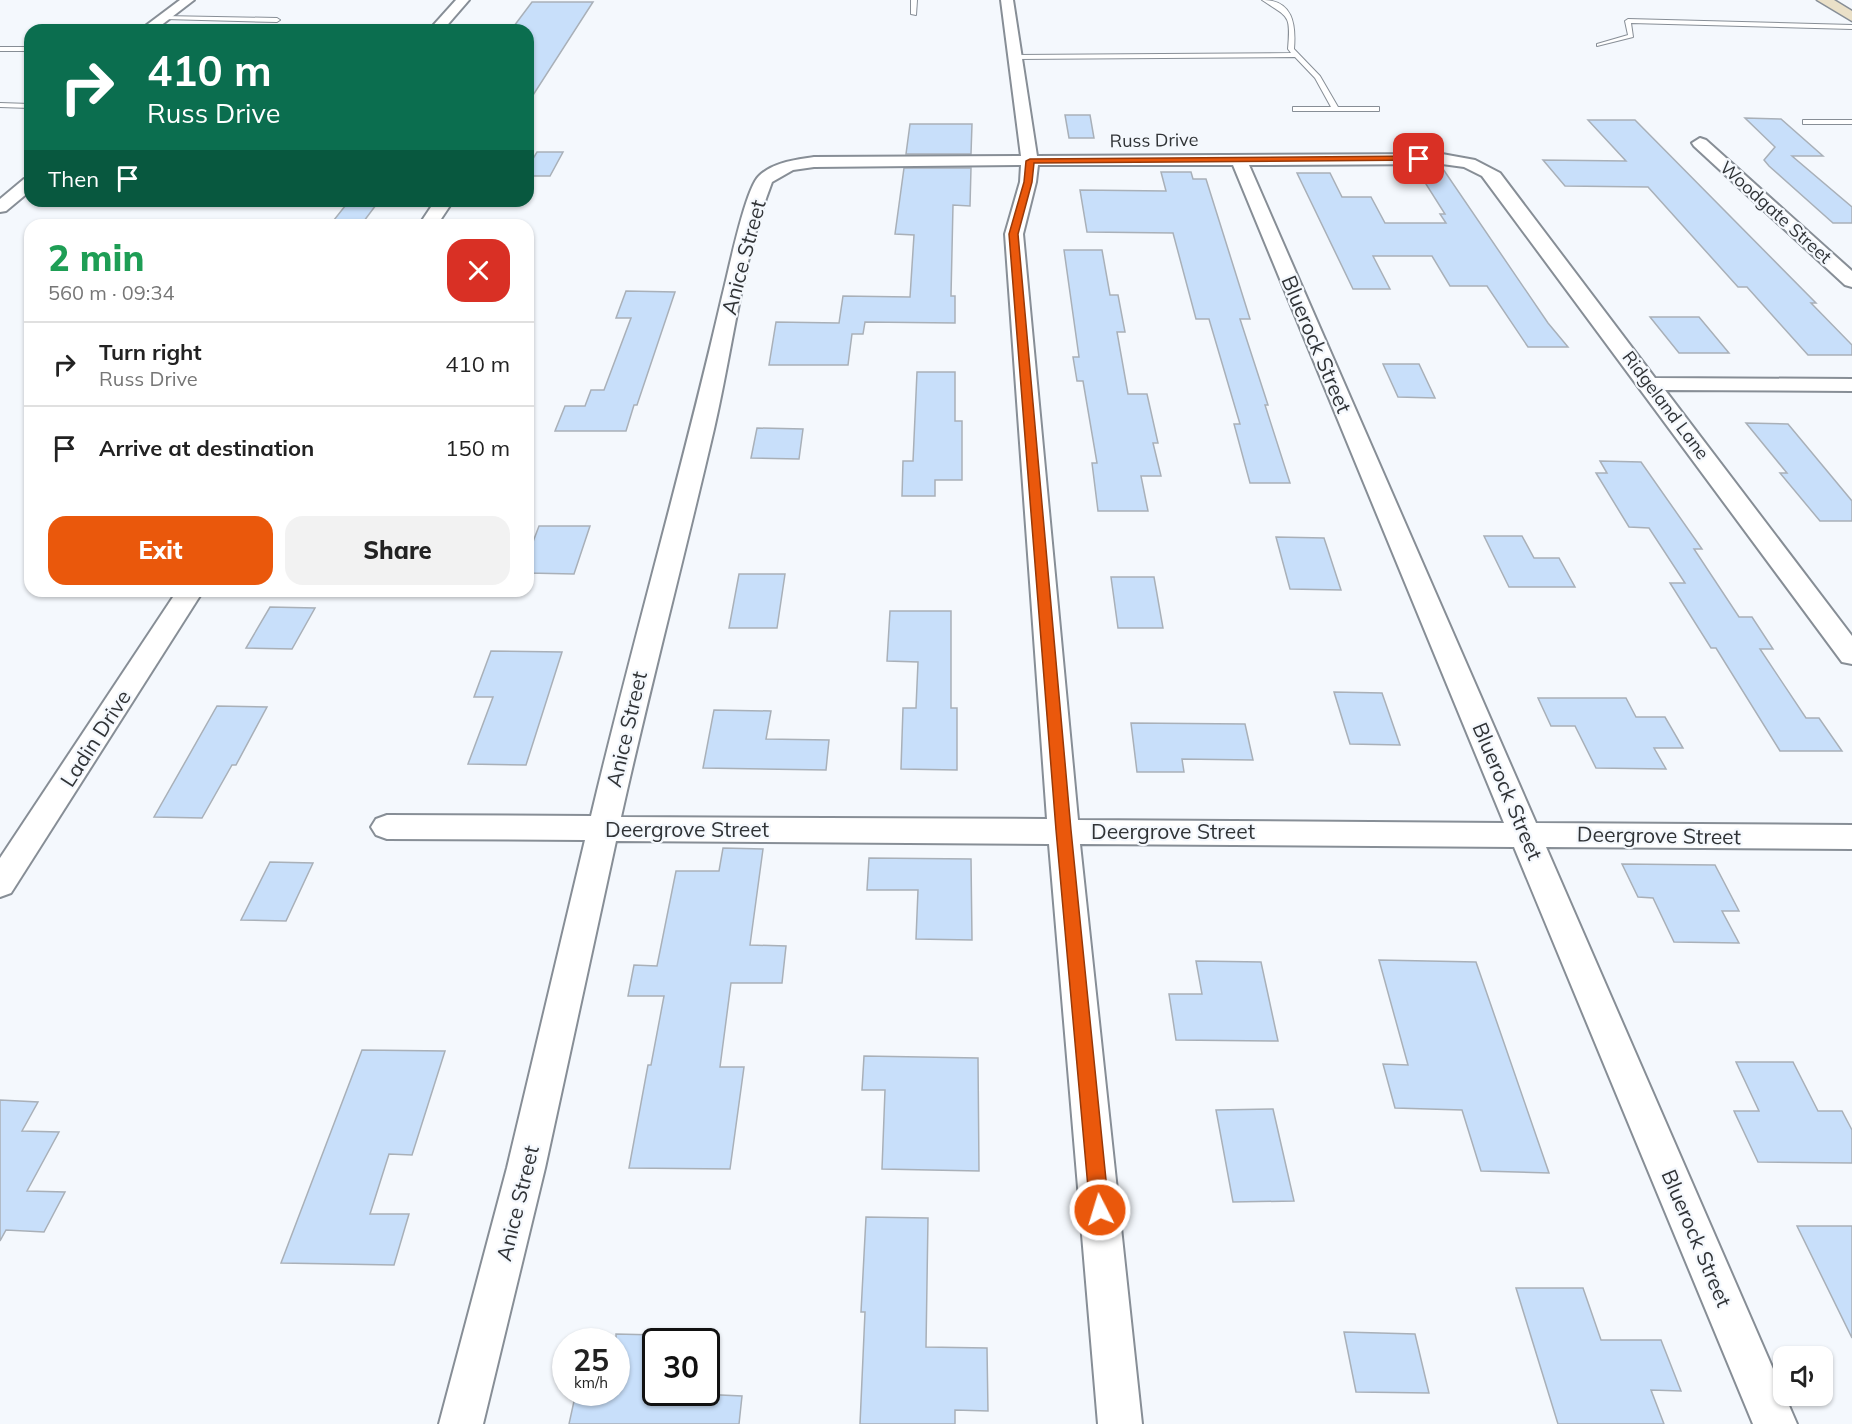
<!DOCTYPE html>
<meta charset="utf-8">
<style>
:root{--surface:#fff;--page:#f2f2f2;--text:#222;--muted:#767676;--line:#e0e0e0;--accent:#ea580c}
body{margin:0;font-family:Mulish,sans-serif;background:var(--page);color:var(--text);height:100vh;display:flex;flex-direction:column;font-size:22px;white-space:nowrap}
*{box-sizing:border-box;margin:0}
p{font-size:20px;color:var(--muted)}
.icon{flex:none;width:33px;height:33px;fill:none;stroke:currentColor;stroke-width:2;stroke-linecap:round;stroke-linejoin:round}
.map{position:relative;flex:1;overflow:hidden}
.side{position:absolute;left:24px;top:219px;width:510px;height:378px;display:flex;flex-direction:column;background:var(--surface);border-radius:18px;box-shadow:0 2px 4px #0004}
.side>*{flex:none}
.banner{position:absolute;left:24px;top:24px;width:510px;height:183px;border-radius:18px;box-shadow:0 2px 4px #0004;background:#0b6e4f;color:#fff;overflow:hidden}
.buttons{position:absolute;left:1773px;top:1346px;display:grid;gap:12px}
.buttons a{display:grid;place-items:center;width:60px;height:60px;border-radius:12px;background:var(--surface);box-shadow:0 2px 4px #0004;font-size:30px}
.speed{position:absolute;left:552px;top:1328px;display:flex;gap:12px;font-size:30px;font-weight:700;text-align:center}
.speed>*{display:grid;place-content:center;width:78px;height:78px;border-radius:50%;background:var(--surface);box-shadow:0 2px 4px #0004;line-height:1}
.speed small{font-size:15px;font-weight:400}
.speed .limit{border:3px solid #111;border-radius:9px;background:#fff;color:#111}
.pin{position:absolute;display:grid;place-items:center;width:51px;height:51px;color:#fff;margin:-26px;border-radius:12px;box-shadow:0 3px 9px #0006}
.me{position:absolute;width:66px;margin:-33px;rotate:355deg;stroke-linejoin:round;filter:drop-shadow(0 0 4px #0008)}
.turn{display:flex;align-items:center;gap:21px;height:126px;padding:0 24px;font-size:27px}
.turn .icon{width:78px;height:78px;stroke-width:2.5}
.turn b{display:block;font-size:42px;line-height:51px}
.then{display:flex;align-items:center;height:57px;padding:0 24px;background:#0003;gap:12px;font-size:22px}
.round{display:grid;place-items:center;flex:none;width:63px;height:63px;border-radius:18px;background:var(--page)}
.overview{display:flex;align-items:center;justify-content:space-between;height:102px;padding:0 24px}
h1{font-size:36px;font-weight:800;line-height:45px;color:#1e9e55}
.cta{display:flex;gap:12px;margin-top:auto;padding:12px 24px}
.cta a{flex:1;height:69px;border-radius:18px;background:var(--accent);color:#fff;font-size:24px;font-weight:800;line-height:69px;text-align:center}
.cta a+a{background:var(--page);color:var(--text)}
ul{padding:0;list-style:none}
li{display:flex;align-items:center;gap:18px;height:84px;padding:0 24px;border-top:2px solid var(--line)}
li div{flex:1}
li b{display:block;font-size:22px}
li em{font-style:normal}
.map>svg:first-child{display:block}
</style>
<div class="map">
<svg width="1852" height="1424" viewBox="0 0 1852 1424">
<rect width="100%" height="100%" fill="#f4f8fd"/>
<g fill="#c8dffa" stroke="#a9b0b8" stroke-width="1.5">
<path d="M532,2h61l-65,101v-73h-17z"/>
<path d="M1065,115h25l4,23h-25z"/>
<path d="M1745,118l36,1 42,37h-31l60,51v16h-19l-64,-57 -5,-6 11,-13z"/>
<path d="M1588,120h47l181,183h-5l41,42v10h-44l-61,-68h-9l-90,-100 -83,-1 -22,-26 83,1z"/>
<path d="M910,124h62l-1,30h-65z"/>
<path d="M537,152h26l-13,24h-22v-9z"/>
<path d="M1431,166h10l107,157 20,24h-40l-41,-61h-37l-18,-30h-59l17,33h-37l-56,-116h33l12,24h29l14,26h61l-6,-9h5l-26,-41z"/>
<path d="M904,168h67l-1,38 -17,-1 -2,91h4v27l-90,-1 -2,12h-11l-4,31h-79l7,-43 63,1 4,-27 67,1 4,-62 -19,-1z"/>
<path d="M1161,172h30l2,7h13l44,140h-10l28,86h-3l25,78h-40l-16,-59h6l-31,-105h-13l-23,-86 -86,-1 -7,-42 86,1z"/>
<path d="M349,201h30l-18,24h-31z"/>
<path d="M1064,250h38l8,45h8l7,37h-8l11,62h19l11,49h-5l8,33h-20l7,35h-50l-6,-48h5l-14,-82h-6l-4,-24h6z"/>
<path d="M626,291l49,1 -38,113h-3l-8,26h-71l10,-25h20l6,-16h13l27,-72h-15z"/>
<path d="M1650,317h49l30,36h-50z"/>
<path d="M1383,364h36l16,34 -37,-1z"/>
<path d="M917,372h38v49h7v59h-27v16h-33l1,-35h10z"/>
<path d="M1746,423l42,1 64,77v20h-32l-40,-48h7z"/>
<path d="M757,428l46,1 -4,30 -48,-1z"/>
<path d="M1600,461l41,1 61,87h-8l45,68h13l21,32h-13l46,69h13l23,33h-62l-64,-103h-5l-41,-65h15l-36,-55 -20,-1 -33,-54h11z"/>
<path d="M539,526h51l-16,48 -46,-1v-18z"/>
<path d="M1484,536h38l12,22h25l16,29h-66z"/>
<path d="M1276,537l48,1 17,52 -51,-1z"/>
<path d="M739,574h46l-8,54h-48z"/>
<path d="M1111,577h43l9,51h-45z"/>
<path d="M270,607l45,1 -23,41 -46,-1z"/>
<path d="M890,611h61v97h6v62l-56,-1 2,-61h13l2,-46 -31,-1z"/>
<path d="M491,651l71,1 -36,113 -58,-1 25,-67h-19z"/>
<path d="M1334,692l48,1 18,52 -50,-1z"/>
<path d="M1538,698h88l10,19h29l18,31h-29l12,21 -70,-1 -21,-42h-24z"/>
<path d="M217,706l50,1 -31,58h-4l-30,53 -48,-1z"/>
<path d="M714,710l57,1 -5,28 63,1 -3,30 -123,-2z"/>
<path d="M1131,723l114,1 8,36 -71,-1 2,13h-47z"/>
<path d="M723,848l40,1 -13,96 36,1 -4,37h-51l-11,84h24l-14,102 -101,-1 19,-103h3l13,-69h-36l6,-31 23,1 19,-95h43z"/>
<path d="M869,858l102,1 1,81 -56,-1 2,-49h-51z"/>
<path d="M270,862l43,1 -27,58 -45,-1z"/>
<path d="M1622,864l93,1 24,46h-17l17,32 -65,-1 -21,-44 -15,-1z"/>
<path d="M1379,960l97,2 73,211 -68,-2 -19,-61 -67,-2 -12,-44 25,1z"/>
<path d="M1196,961l65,1 17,79 -102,-1 -7,-46h33z"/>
<path d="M362,1050l83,1 -33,104 -23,-1 -19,60h39l-15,51 -113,-2z"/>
<path d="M864,1056l114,2 1,113 -97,-2 3,-79h-23z"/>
<path d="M1736,1062h57l25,49h24l10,19v33l-94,-1 -24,-51h25z"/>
<path d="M0,1100l38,2 -16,29 37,1 -32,59 38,1 -21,40 -38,-2 -6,11z"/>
<path d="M1273,1109l21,92 -61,1 -17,-92z"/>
<path d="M866,1217l62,1 -2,129 61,1 1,63 -33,-1v14h-95l5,-112h-4z"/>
<path d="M1797,1226h55v112z"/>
<path d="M1516,1288h67l18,52h60l20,51 -30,-1 13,34h-106z"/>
<path d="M1344,1332l71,2 14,59 -73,-1z"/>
<path d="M616,1334l40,1v57l86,4 -3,28h-170l7,-32h40z"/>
</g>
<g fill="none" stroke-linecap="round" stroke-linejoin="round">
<g stroke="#878e96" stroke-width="2">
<g id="lane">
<path d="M911,0h6l-1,15 -5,-1z"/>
<path d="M1262,0c31,0 34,24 32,49l26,27 18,31h41v4h-86v-4h38l-16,-29 -20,-21 -280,2 -3,-2 3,-2 276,-2 -3,-4c3,-35 1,-31 -26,-49z"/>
<path d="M163,16l114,2 3,2 -3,2 -112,-3z"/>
<path d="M1628,19l224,6v4l-221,-6 2,14 -36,9v-2l31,-9 -3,-14z"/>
<rect x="0" y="47" width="30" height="4"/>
<path d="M0,103l30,1v4l-30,-1z"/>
<path d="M1806,120h46v4h-49v-4z"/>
</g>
</g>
<g stroke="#878e96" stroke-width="4">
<g id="street">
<path d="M180,0h14l-39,30h-15z"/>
<path d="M456,0h13l-26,30h-14z"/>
<path d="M1001,0h12l24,156 405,-2 33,6 25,13 155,205 197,1v12l-187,-1 187,246v28l-10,-2 -360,-486 -18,-9 -22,-3 -193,1 287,658 316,2v24l-306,-2 251,577h-44l-239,-577 -434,-3 62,580h-44l-49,-580 -433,-3 -71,327 -62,256h-44l68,-256 78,-328 -198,-1 -11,-4 -5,-8 5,-8 11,-4 204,1c41,-173 91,-345 131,-519 6,-23 23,-108 37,-121 14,-14 37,-16 55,-19l207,-1zM1021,165l-1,17 -15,52 42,585 -426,-2c29,-130 63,-259 93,-388 19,-82 28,-169 58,-247l21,-12 21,-3zM1038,165h195l271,658 -426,-3 -55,-586 13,-52z"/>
<path d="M1700,138l6,2 146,131v16l-7,-2 -151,-139 -2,-3z"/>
<path d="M30,178v13l-24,20 -6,1v-13l24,-20z"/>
<path d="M435,201h18l-16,24h-18z"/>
<path d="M177,591h26l-192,302 -11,4v-39z"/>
</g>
</g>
<g stroke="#878e96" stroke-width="3">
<path id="secondary" d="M1817,0h17l18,11v10z"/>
</g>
<use href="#lane" fill="#fff" fill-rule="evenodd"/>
<use href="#street" fill="#fff" fill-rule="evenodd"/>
<use href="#secondary" fill="#eae0c8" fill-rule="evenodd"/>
</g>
<path fill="#ea580c" stroke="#983908" stroke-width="1.5" d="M1419,156l3,1v3l-388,3 -2,19 -14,52 53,596 38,380 -2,7 -7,3 -7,-3 -3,-7 -34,-380 -47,-596 15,-52 2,-21 4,-2z"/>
<g text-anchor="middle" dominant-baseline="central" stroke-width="4.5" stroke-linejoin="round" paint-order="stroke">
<g font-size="18" fill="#303336" stroke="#f4f8fd">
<text transform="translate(1154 140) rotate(-1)">Russ Drive</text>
<text transform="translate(1776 212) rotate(42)">Woodgate Street</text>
<text transform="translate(1666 405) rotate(53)">Ridgeland Lane</text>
</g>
<g font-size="21" fill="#303336" stroke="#f4f8fd">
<text transform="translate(743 257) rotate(-75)">Anice Street</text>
<text transform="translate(1317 344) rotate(67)">Bluerock Street</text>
<text transform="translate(626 729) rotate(-77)">Anice Street</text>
<text transform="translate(95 738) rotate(-57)">Ladin Drive</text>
<text transform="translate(1508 791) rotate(67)">Bluerock Street</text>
<text x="687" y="829">Deergrove Street</text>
<text x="1173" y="831">Deergrove Street</text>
<text transform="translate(1659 835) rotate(1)">Deergrove Street</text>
<text transform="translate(517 1203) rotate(-76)">Anice Street</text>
<text transform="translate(1697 1238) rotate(67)">Bluerock Street</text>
</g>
</g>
</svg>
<div class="buttons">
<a><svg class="icon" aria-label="sound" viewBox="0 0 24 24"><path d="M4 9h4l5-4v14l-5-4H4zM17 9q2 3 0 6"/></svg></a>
</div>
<div class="speed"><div>25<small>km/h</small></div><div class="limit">30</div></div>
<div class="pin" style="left:1419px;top:159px;background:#d93025"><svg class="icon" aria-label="arrive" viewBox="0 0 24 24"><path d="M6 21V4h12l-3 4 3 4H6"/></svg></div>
<svg class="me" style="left:1100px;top:1210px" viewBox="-20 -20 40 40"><circle r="17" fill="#ea580c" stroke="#fff" stroke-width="3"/><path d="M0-11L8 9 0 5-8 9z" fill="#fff"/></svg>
<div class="banner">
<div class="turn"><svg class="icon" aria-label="right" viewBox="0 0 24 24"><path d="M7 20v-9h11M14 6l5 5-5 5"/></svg><div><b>410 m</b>Russ Drive</div></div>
<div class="then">Then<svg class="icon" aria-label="arrive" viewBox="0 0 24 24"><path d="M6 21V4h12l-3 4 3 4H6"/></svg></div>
</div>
<section class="side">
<div class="overview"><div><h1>2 min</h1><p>560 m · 09:34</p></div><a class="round" style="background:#d93025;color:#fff"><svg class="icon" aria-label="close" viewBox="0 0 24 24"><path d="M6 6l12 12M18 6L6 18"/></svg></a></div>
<ul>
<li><svg class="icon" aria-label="right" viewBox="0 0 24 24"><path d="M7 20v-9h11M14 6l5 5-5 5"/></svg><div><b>Turn right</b><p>Russ Drive</p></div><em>410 m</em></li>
<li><svg class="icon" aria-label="arrive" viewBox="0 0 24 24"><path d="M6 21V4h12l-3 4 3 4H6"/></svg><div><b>Arrive at destination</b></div><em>150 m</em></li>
</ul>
<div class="cta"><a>Exit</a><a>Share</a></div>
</section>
</div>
